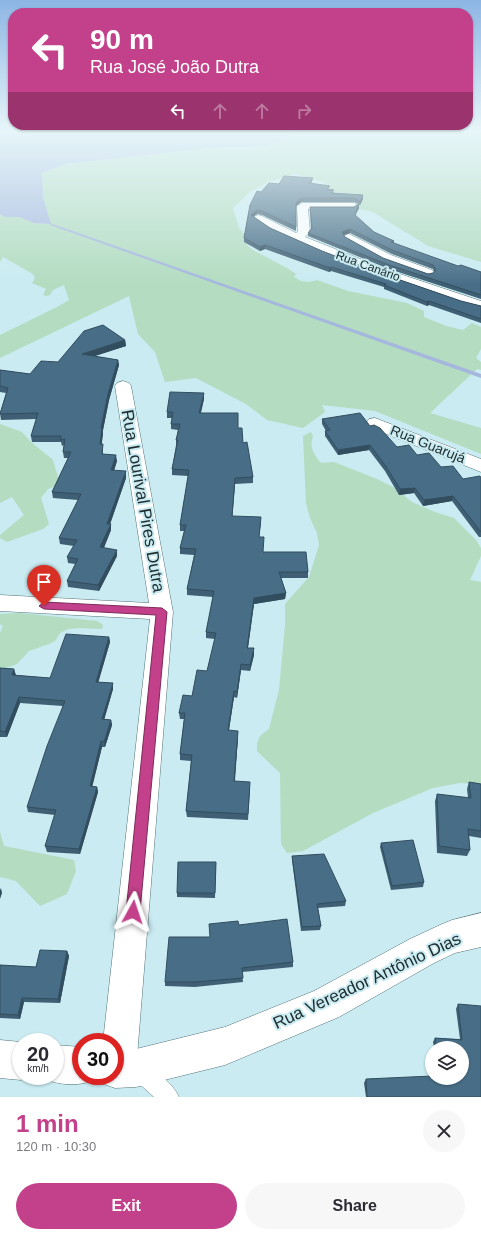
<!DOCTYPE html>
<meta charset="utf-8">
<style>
:root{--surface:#fff;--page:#f7f7f7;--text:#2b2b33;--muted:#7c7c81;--accent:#c2418a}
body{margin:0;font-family:Helvetica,sans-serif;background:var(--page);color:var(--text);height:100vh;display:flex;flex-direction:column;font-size:15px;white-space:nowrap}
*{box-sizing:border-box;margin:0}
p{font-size:13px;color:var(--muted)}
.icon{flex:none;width:22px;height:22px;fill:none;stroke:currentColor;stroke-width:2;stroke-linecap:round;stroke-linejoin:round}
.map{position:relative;height:1097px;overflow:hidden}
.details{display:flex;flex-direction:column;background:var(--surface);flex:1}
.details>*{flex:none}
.top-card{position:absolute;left:8px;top:8px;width:465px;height:122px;border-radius:16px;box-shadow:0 1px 3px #0004;background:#c2418a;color:#fff;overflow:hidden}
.buttons{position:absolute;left:425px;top:1041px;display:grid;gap:8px}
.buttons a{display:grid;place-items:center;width:44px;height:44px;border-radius:50%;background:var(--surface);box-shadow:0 1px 3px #0004;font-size:20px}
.speed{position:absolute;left:12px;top:1033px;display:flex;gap:8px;font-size:20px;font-weight:700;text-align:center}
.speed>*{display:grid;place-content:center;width:52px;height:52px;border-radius:50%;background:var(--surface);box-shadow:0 1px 3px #0004;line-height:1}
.speed small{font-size:10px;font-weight:400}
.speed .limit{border:6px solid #d22;background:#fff;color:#111}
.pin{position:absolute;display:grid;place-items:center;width:34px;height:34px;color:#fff;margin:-41px -17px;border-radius:50% 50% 50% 0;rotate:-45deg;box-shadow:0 0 4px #0007}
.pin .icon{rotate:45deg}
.me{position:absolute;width:44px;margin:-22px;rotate:5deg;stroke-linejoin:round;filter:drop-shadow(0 0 3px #0008)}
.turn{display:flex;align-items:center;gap:14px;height:84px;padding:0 16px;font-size:18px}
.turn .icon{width:52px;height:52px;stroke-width:2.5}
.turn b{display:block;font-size:28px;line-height:34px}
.lanes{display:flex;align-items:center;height:38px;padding:0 16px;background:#0003;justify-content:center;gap:20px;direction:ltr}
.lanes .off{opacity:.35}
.round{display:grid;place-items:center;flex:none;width:42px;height:42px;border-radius:21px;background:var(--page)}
.headline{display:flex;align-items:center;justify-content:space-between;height:68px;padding:0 16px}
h1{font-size:24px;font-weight:800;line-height:30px;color:var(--accent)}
.button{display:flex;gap:8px;margin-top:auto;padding:8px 16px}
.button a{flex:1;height:46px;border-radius:24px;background:var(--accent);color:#fff;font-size:16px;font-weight:800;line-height:46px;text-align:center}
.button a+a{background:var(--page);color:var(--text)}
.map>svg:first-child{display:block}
</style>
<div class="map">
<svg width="481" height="1097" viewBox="0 0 481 1097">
<rect width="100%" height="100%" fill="#c9ebf1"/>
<g fill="#b3dcc0">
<path d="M303,132h178v130l-53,-16 -57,-35 -70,-11 25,-17 -31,-9 -26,8 -18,9 -18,17 6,20 6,7 2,10 6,5 34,18 9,6 -2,3 7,4 8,1 8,-2 31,11 59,12 17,8v6l22,9 17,4 9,-7 9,4v22l-5,9 5,4v8l-4,-1 -47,44 51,15v26l-106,-43 -53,-6 3,7 -22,16 -36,-8 -21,-16 -50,-26 -31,4 -10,-30 -17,-18 -9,-38 -129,62v-23l57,-28 12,-7 -5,-15 -11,5 -3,5 -4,1 -3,-1 3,-6 -14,-6 3,-5 -2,-4 -30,-17 -3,5v-48l5,3h14l15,6 16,1 -7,-26 -1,-25 23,-9 146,-16 57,-2z"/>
<path d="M0,424l22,8 8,9 23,19 7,24 -12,5 -7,9 8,26 -6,5 -36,13 -7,-4v-3l24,-20 -12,-18 -12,6z"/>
<path d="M311,432l2,4c-4,12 1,18 8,27l13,-1 43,17 16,8 19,15 23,10 19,6 22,22 5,8v8l-11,24 11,2v202l-21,-1 -27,5 -60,25 -70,38 -16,2 -6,-9 -1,-71 -23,-22v-8l3,-7 9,-7 10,-39 6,-64v-22l24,-27 10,-32 -2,-12 -7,-15 -4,-15 -3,-67z"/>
<path d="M20,613l77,8 6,4 -1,4 -22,-1 -12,1 -8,4 -5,8 -6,3 -20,7 -12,13 -17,6v-37l3,-7 -3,-2v-10z"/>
<path d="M0,832l4,14 70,14 2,11 -9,23 -27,12 -24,-25 -16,-4z"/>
</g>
<path fill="#a6b7de" d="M0,132h303l-35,14 -57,2 -146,16 -23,9 1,25 8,26 -17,-1 -15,-6h-14l-5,-3z"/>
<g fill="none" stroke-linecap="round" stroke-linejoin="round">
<path fill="#a6b7de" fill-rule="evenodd" d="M50,223l431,151v4l-431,-153z"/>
<g stroke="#55747a" stroke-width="1">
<path id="service" d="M142,1063c12,5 32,22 37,34h-25l-19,-17 -3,-7 3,-7z"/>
</g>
<g stroke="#55747a" stroke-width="1">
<g id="minor">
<path d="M302,203h52l5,3 -5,3h-46l2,23 -5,5 83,33 93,31v8l-20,-5 -81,-28 -58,-22 -51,-24 -19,-12 6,-3 4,1 34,17 2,-2 -1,-25z"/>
<path d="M349,234l42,21 41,15 2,3 -2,3 -4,1 -45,-16 -38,-22 -2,-2 2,-2z"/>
<path d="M123,381l6,2 2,3 42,226 -37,457 -5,13 -13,5 -13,-5 -2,-6h12v-34h-12l47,-423 -150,-8v-16l149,8 -34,-217 2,-3z"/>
<path d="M375,418l106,41v13l-112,-45 -3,-4 3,-4z"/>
</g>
</g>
<g stroke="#55747a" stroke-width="1">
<g id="tertiary">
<path d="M481,913v34l-26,6 -21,10 -95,54 -114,48 -89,22 -21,1 -14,-5 -2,-7h16v-26l21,-1 89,-22 89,-36 96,-52 30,-14 12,-5z"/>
<path d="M0,1040l21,2v34h10l-10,4 -21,-2z"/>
<path d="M55,1045l26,2v29h15l-1,4c-19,7 -35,5 -54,-2v-2h14z"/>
</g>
</g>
<use href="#service" fill="#fff" fill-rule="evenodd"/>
<use href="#minor" fill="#fff" fill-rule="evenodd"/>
<use href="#tertiary" fill="#fff" fill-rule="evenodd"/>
</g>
<g fill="#3e5f74" fill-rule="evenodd">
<path d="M313,178l-2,6 19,5 4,4 29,6 -3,6h-1v3l-4,7 19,17 20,9v2l64,23 23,6v27l-92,-30 -81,-33v-3l3,-4 -1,-22h44l5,-3 -5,-2h-53l-5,4v25l-34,-16 -5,-1 -4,3 17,11 52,23 58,22 81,28 20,5v17l-52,-18 -2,1 -43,-17v-2l-53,-16 -2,1 -64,-23 -5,2 -16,-9v-4l17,-46 18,-8zM350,233l42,21 41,15 1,3 -1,1 -5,1 -45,-16 -38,-21 -1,-2z"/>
<path d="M125,340l1,6 -32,10 24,4 1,5 -10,35 -6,30v4l-2,10 2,6v4l14,7 -3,10 12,7 -16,46h1v6l-7,18 13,8 -18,35 -31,-4 -1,-6 8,-17 -7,-1 -1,-6 7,-11 -14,-2 -1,-6 19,-38 -25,-2 -1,-6 16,-34h-4l-1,-6 1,-7 -2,1 -1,-4h-29l-1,-6 5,-17 -35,1 -1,-7 6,-20 -6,-1v-22l30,4 28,-12z"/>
<path d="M204,399l-3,14 37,15 15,49v6l-18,1 -3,32 29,7 -2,14 4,15 45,20v6h-27l5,15 -1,6 -31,5 -6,44 6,7 -4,16 -9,-1 -4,28 -3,-1 -5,33 9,7 -3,44 15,7 -2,32 -61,-3 -1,-6 5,-50 -11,-1v-6l4,-35h-4l-1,-6 13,-17 15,-25 8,-32 -9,-1v-6l7,-35 -26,-2v-6l7,-34 -14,-1v-6l4,-17h-4v-6l8,-49 -16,-1v-6l4,-24v-5l2,-10 -7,-1v-5l1,-6h-5v-6z"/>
<path d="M322,419l48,7 27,21 20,8 46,24 18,-1v59h-2l-27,-36 -29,5 -9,-13 -15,2 -14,-24 -16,-21 -31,5 -13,-19v-5h1l-4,-7z"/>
<path d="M109,637l1,5 -12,40 15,7 -9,30 7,1 1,5 -7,22h-3l-10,39 5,1 1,5 -18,62 -33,-2 -2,-6 10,-31 -27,-3 -1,-5 36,-101 -43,-3 -13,34h-7v-69l14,1 1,6 35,3z"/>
<path d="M469,782l12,2v54l-12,-2 1,14 -3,6 -30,-3 -2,-52 2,-7 31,4 -1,-9z"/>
<path d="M381,843l43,39 -1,5 -32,3 -11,-43z"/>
<path d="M292,856l54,45 -1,5 -27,2 3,18 -1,4 -19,1 -9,-71z"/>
<path d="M216,862l-1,36 -38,-1v-4z"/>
<path d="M239,925l54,37v5l-51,5 1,10 -48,5 -30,-1v-4l45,-45z"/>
<path d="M67,951l2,5 -9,47 -36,-1 -4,17 -20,-1v-53l36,2z"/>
<path d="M458,1004l23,93h-115l-2,-14 2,-4 96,-1v-30h-28l-1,-6 2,-4 25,1 -4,-30z"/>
</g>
<g fill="#324d5e">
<path d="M313,178l-1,3 -4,6 1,-4z"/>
<path d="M363,195v4l-3,6v-3z"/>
<path d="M301,198v4l-5,4v-3z"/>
<path d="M359,204v4l-5,10 1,-3z"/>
<path d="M257,210v4l-6,4v-3z"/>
<path d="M350,229v4l-8,3v-4z"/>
<path d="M265,245v4l-5,2v-4z"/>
<path d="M331,267v4l-2,1 1,-4z"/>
<path d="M429,301v4l-2,1v-4z"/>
<path d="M125,340l1,6 -43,14 -1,-6z"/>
<path d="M118,360l1,5 -10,35 -6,30v4l-2,16 -1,-6 1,-16 7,-34z"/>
<path d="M204,393v6l-5,19v-5z"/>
<path d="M370,445l-1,5 -31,5v-5z"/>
<path d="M116,455l1,6 -5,15 -1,-6z"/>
<path d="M126,471v7l-18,52 -1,-6z"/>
<path d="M235,478v6l-3,38v-6z"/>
<path d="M415,488l-1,5 -15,2 1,-6z"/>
<path d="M453,496l-1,5 -29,5 1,-6z"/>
<path d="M111,524v6l-10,24 -1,-7z"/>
<path d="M117,550v6l-18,35 -1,-6z"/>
<path d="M286,593l-1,6 -31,5 -7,50v-6l7,-50z"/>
<path d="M109,637l1,5 -13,45 -1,-5z"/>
<path d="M254,648v7l-4,16v-6z"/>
<path d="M241,664v6l-4,28v-6z"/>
<path d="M14,669l2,6 -3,6 -1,-6z"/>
<path d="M113,683v6l-10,35 -1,-5z"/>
<path d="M234,691v6l-6,39v-6z"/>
<path d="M19,697l1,6 -13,34 -2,-5z"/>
<path d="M111,720l1,5 -7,22 -1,-5z"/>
<path d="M238,731v6l-4,50v-6z"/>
<path d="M101,741l1,6 -11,45 -1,-6z"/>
<path d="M97,787l1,5 -18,62 -1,-5z"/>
<path d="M1,888l1,5 -2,6v-9z"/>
<path d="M67,951l2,5 -9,47 -2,-4z"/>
<path d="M22,998l2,4 -4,17 -2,-4z"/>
</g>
<g fill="#486e87" stroke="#324d5e" fill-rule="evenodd">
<path d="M284,176l29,2 -4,5 21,3 -3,3 7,1 -3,3 32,2 -3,7 -6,-4h-53l-5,5v24l-34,-16 -5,-1 -6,5 19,13 52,23 58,22 81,28 20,5v13l-52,-18 -2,1 -43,-17 2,-1 -55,-17 -1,1 -65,-23 -5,2 -16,-9 6,-33 7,-14 4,1 8,-9 10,1z"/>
<path d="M359,204l-4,11 19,17 20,9 -3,1 67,24 3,-1 20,7v23l-92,-30 -81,-32 4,-5 -2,-21h44zM350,229l42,21 41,15 3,5 -3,3 -5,1 -45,-16 -38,-21 -3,-5z"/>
<path d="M103,325l22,15 -43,14 36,6 -10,34 -7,34h1l-2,16h3l-1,10 14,1 -5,15 15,1 -19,53h4l-11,23 17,3 -19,35 -31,-4 11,-22 -11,-2 10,-17 -18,-2 22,-44 -29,-2 19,-40h-8l2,-13 -4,1v-4h-30l7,-23 -38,1 8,-26 -8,-2v-16l30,4 11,-13 17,1 26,-31z"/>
<path d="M170,392l34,1 -5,20h39v15h4l1,15 4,-1 6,35 -18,1 -3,38 29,1 -2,20h5l-1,15h43l2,20h-29l7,21 -32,5 -7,50h7l-4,17 -9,-1 -4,28 -3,-1 -6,39 10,1 -4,50 16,1 -2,32 -62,-3 6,-56 -12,-1 5,-41h-6l4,-18 9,1 5,-26 10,1 9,-38 -10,-1 8,-41 -27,-2 9,-40 -16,-1 6,-23h-6l9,-55 -17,-1 6,-29h-2l4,-16h-9l2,-12h-6z"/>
<path d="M360,413l10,13 4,-1 6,3 17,19 12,-2 8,10 12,-2 12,14 12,-1 10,13 17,-3 1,2v54l-28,-36 -29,4 -9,-12 -15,1 -15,-24 -15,-20 -32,5 -13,-19 5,-1 -8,-11z"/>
<path d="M66,634l43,3 -13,45 17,1 -11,36 9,1 -7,22 -3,-1 -11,45 7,1 -18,62 -34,-3 11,-36 -29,-3 20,-61 18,-45 -46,-4 -14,35 -5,-1v-63l14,1 -2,6 38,3z"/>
<path d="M469,782l12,2v47l-13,-2 2,21 -31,-4 -2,-52 34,4z"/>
<path d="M413,840l11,42 -32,4 -11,-43z"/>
<path d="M324,854l22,47 -29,3 4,22 -19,1 -10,-71z"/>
<path d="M178,862h38l-1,31h-38z"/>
<path d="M287,919l6,43 -51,6 1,10 -48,4h-30l4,-45h41l-1,-13 29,-3 1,4z"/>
<path d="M40,950l27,1 -9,48 -36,-1 -4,17 -18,-1v-49l36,2z"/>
<path d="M458,1004l23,2v91h-114l-1,-18 66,-3v2h30v-30h-26l-1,-10 27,2z"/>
</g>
<linearGradient id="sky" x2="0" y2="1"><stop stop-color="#8db5e4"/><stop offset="0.46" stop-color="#e7f6f9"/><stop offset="1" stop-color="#e7f6f9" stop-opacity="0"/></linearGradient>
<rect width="481" height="285" fill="url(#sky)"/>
<path fill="#c2418a" stroke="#7e2a5a" d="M44,602l118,6 5,4 -27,300 -2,4 -5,2 -5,-2 -2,-4 30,-297 -112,-6 -5,-3z"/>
<g text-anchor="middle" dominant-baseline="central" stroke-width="4" stroke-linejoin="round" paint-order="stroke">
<g font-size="12" fill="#1e2c2e" stroke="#c9ebf1">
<text transform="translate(368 266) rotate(20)">Rua Canário</text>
</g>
<g font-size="14" fill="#1e2c2e" stroke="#c9ebf1">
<text transform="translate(428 444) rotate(22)">Rua Guarujá</text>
</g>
<g font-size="17" fill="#1e2c2e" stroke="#c9ebf1">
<text transform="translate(143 501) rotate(80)">Rua Lourival Pires Dutra</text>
<text transform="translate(367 981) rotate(-25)">Rua Vereador Antônio Dias</text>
</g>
</g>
</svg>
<div class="buttons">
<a><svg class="icon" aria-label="layers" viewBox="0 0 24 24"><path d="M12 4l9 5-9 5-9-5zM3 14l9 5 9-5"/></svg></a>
</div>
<div class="speed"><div>20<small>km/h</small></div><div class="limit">30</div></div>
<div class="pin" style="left:44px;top:606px;background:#d93025"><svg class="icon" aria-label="arrive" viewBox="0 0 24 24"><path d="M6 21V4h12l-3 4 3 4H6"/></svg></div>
<svg class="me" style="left:133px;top:912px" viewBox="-20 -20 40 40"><path d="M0-17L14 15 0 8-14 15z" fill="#c2418a" stroke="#fff" stroke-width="4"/></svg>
<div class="top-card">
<div class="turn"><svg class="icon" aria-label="left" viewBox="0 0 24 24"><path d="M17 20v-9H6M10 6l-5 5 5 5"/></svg><div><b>90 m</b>Rua José João Dutra</div></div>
<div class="lanes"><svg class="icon" aria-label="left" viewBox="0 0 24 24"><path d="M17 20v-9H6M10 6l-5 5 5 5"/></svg><svg class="icon off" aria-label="ahead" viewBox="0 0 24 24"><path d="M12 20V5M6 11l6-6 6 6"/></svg><svg class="icon off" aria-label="ahead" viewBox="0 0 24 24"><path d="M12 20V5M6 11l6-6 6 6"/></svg><svg class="icon off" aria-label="right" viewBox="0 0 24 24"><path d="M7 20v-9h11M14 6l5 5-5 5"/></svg></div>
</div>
</div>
<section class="details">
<div class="headline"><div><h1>1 min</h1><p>120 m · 10:30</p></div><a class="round"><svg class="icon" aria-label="close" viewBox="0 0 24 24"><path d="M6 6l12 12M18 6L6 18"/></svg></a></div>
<div class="button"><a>Exit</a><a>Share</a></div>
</section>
